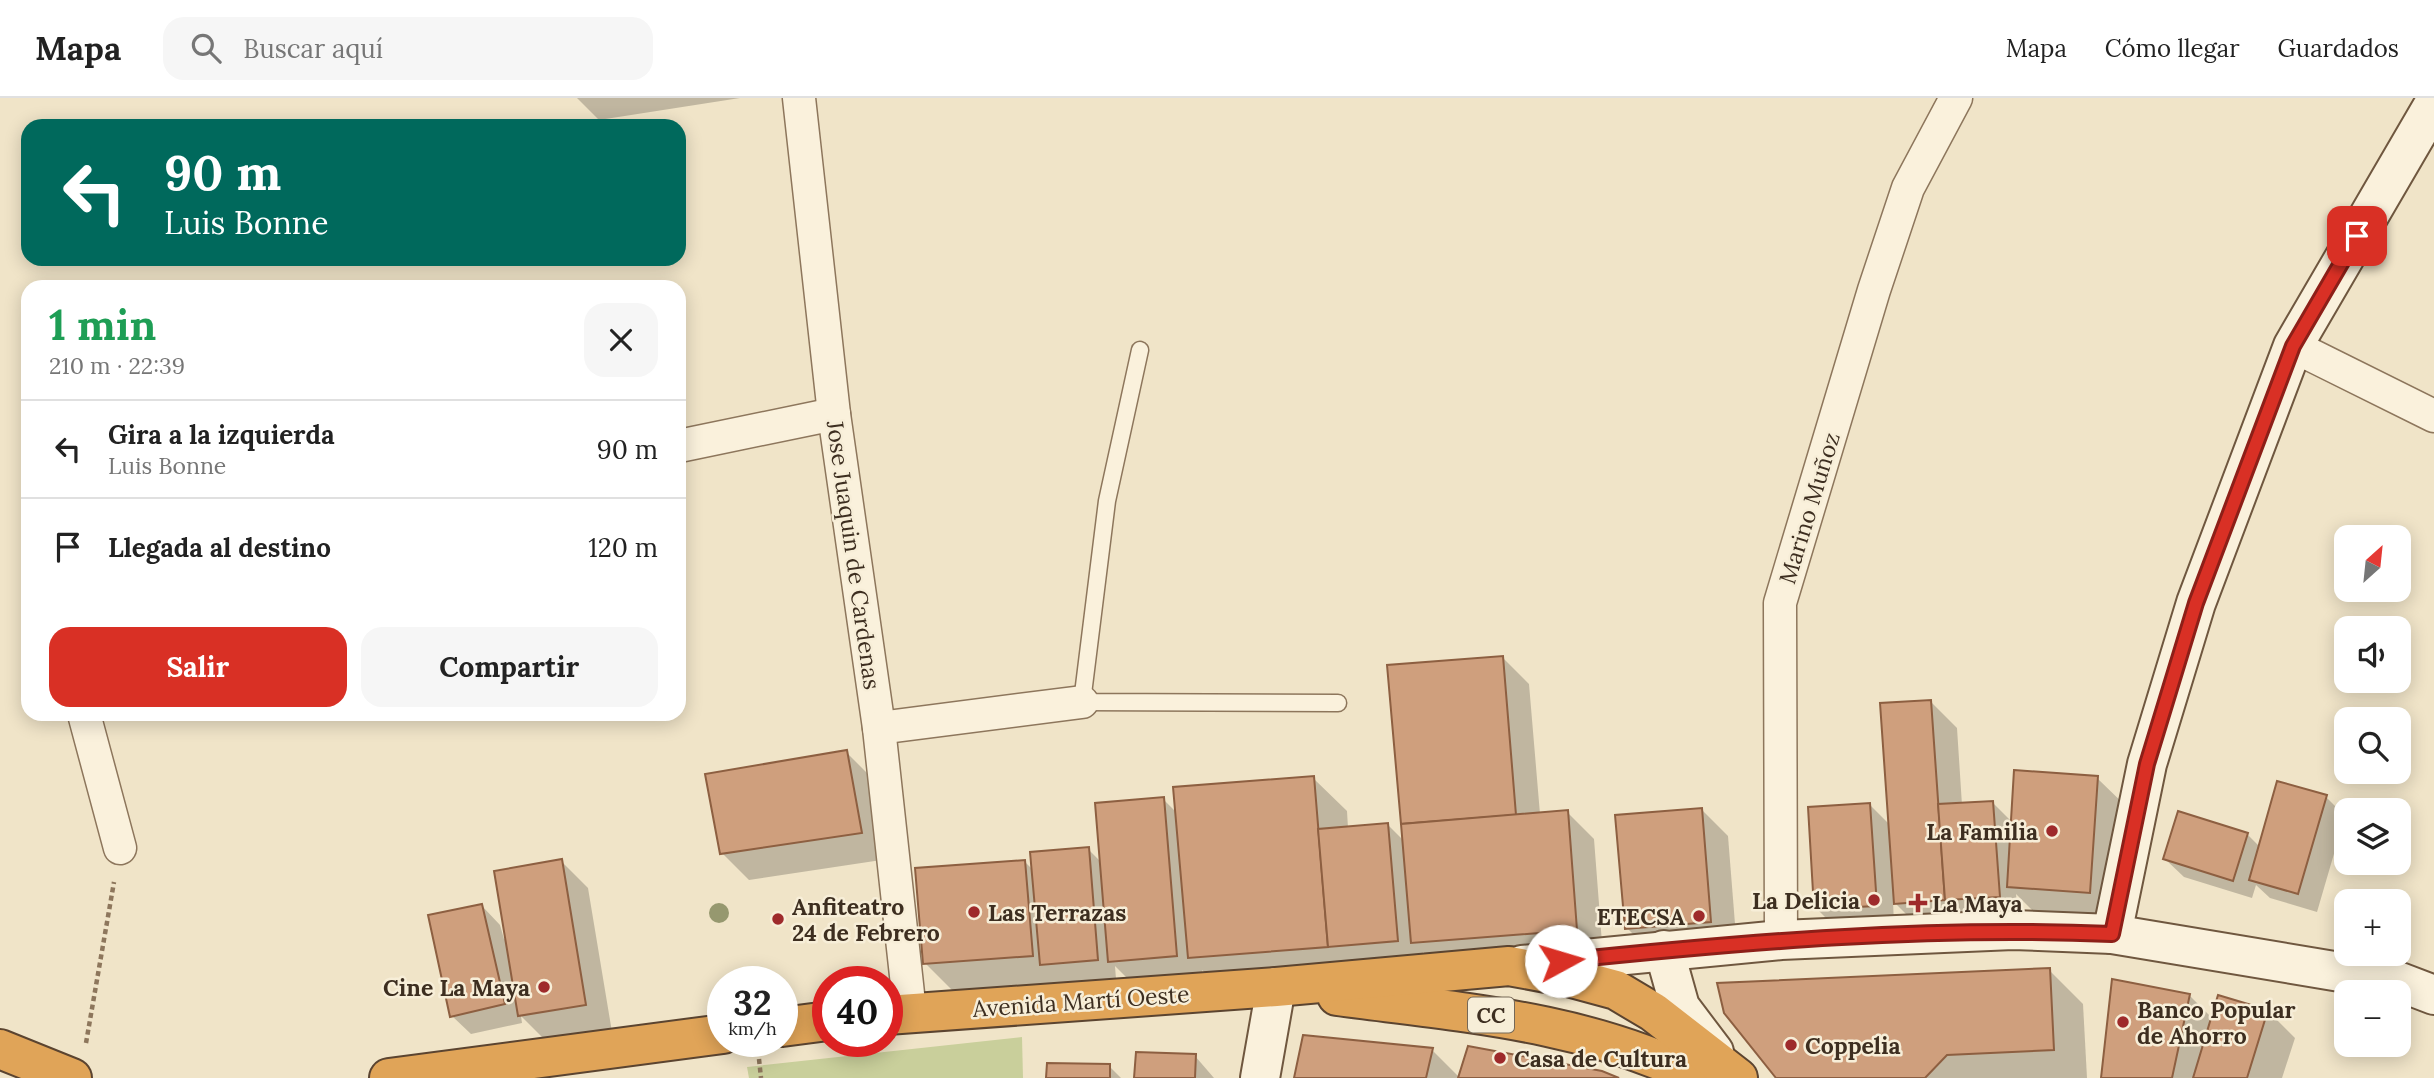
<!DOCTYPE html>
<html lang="es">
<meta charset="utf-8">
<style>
:root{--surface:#fff;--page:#f6f6f6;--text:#222;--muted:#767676;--line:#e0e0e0;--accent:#d93025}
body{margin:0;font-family:Lora,serif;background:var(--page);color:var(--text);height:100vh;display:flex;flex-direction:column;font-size:26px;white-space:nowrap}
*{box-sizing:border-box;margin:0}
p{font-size:23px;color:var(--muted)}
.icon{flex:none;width:38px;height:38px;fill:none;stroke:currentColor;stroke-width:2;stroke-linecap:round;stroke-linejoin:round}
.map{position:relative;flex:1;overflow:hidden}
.panel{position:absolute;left:21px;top:182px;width:665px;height:441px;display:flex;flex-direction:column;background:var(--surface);border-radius:21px;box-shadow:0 4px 18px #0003}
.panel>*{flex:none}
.hud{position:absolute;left:21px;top:21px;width:665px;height:147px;border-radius:21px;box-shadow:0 4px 18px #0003;background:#00695c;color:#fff;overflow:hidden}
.needle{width:46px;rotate:27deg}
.buttons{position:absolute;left:2334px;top:427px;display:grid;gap:14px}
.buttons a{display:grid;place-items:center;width:77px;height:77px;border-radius:14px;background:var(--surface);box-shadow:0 4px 18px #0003;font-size:35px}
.speed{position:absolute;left:707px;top:868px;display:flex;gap:14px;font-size:35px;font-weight:700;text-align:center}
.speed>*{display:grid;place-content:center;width:91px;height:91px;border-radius:50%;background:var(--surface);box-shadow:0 4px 18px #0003;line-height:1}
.speed small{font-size:18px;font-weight:400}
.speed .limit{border:10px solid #d22;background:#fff;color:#111}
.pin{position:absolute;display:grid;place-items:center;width:60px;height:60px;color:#fff;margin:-30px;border-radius:14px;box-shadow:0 4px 10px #0006}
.me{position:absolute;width:77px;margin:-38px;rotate:84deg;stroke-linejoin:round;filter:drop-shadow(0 0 5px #0008)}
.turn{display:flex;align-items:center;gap:24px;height:147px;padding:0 28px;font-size:32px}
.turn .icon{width:91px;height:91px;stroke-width:2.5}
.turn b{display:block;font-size:49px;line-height:60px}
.round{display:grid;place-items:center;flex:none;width:74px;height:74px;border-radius:21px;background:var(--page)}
.headline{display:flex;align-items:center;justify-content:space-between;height:119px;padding:0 28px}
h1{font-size:42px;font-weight:700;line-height:52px;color:#1e9e55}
.button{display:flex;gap:14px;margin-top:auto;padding:14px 28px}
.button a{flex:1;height:80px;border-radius:21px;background:var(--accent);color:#fff;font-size:28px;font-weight:700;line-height:80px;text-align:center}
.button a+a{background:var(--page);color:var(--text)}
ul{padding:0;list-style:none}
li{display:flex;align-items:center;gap:21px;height:98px;padding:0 28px;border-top:2px solid var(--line)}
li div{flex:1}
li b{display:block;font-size:26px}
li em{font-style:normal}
header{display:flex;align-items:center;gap:42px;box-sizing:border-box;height:98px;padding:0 35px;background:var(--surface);border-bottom:2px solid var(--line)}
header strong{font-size:33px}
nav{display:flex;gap:38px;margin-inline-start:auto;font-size:24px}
.search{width:490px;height:63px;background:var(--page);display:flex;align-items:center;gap:18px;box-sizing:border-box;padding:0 24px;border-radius:21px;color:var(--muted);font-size:26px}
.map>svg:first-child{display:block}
</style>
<header>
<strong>Mapa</strong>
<div class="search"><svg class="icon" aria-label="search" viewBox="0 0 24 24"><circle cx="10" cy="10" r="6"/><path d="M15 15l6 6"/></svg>Buscar aquí</div>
<nav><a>Mapa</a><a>Cómo llegar</a><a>Guardados</a></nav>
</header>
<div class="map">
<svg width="2434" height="980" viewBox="0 0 2434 980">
<rect width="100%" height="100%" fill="#f0e4c8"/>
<path fill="#c9cf9b" d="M1022,939l1,41h-274l-2,-11z"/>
<g fill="#0003">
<path d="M577,0h163l-141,22z"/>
<path d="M1502,559l27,27 11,130 27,-2 27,27 9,117 -163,13 -17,-17 1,15 -201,23 -21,-20 2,12 -67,6 -22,-22 1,13 -164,11 -27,-27 100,-101 8,8 55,-21 14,14 61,-64 14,14 136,-35 34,33 1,17 40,-3 16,16z"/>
<path d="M1930,603l27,27 5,77 31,-2 20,20 84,-45 34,33 -8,115 -81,-6 -26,-26 2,21 -96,15 -29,-29 1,23 -59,3 -19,-19 54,-103 20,20z"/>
<path d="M846,654l27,27 15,80 -139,21 -27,-27z"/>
<path d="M2326,699l19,19 -28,96 -47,-14 -14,-13 -4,13 -68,-21 -19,-18 82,-25 13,13z"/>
<path d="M1701,711l27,27 9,113 -83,6 -27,-27z"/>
<path d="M561,763l27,27 24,144 -65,10 -26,-26 1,7 -51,11 -19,-18 30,-110 18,19 4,14h3z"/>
<path d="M2049,872l34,34 4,74h-309z"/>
<path d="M2189,897l24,24 6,-22 49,14 27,27 -13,40h-179z"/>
<path d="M1432,952l28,28h155h-319z"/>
<path d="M1195,958l19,22h-78z"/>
<path d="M1109,968l12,12h-73z"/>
</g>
<g fill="#cf9f7d" stroke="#8d5f41" stroke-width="2">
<path d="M1503,558l13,159 -115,9 -14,-159z"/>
<path d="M1931,602l14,200 -51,4 -14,-201z"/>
<path d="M847,652l15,83 -142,21 -15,-80z"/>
<path d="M2014,672l84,6 -8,117 -83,-6z"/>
<path d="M1314,678l14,171 -140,11 -15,-171z"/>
<path d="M2277,683l50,14 -29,99 -49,-14z"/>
<path d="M1164,699l13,159 -69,6 -13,-159z"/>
<path d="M1993,703l7,96 -55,3 -7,-96z"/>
<path d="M1870,705l7,103 -63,3 -6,-102z"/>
<path d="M1702,710l9,114 -86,7 -10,-114z"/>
<path d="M1568,712l9,120 -166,13 -10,-119z"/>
<path d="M2178,713l70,22 -15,48 -70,-22z"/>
<path d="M1388,725l10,118 -70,6 -10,-118z"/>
<path d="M1089,749l9,113 -58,5 -10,-113z"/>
<path d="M562,761l24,146 -68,11 -24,-145z"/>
<path d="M1025,762l8,96 -110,8 -8,-96z"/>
<path d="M482,806l23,100 -55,13 -22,-102z"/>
<path d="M2050,870l4,82 -107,5 -22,23h-149l-52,-65 -7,-30z"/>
<path d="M2112,881l78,15 -18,84h-71z"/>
<path d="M2218,897l50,15 -21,68h-54z"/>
<path d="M1303,937l130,13 -7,30h-132z"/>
<path d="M1468,948l134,25 17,7h-161z"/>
<path d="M1136,954l60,2 -1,24h-61z"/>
<path d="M1047,965l63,1v14h-64z"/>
</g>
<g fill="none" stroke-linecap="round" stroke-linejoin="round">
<g stroke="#8d765c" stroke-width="19">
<path id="lane" d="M1140,252l-33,151 -25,201 256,1"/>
</g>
<g stroke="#8d765c" stroke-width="35">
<g id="street">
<path d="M799,0l35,316 45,314 31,284"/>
<path d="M2293,248l141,70"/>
<path d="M679,348l155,-32"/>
<path d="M84,616l36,134"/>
<path d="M879,630l203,-26"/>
<path d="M1781,842l-1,-337 94,-313 34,-102 48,-90"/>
</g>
</g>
<g stroke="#6f573f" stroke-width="42">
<g id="secondary">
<path d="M2112,836l35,-170 49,-161 97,-257 141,-242"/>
<path d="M1664,852l16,57 34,45"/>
<path d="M1522,867l259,-25 232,-10 99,4 288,48 34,13"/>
<path d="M1260,980l16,-91"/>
</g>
</g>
<g stroke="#5b4430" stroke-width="42">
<g id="highway">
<path d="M1337,898c121,16 250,25 361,82"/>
<path d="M887,917l389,-28 233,-21 59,11 48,13 37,22 85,66"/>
<path d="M782,929l46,-6"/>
<path d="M0,951l72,29"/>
<path d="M389,980l334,-44"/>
</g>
</g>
<g stroke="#8d765c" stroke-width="4.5" stroke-dasharray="5 3.5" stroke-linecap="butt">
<path d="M86,945l28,-161"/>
<path d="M759,961l2,19"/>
</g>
<use href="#lane" stroke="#faf1dc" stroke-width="16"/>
<use href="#street" stroke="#faf1dc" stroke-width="32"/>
<use href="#secondary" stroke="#faf1dc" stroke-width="38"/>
<use href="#highway" stroke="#e0a458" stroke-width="38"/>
</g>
<circle fill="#96986f" cx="719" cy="815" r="10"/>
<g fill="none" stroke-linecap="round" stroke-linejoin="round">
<g stroke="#8d1f18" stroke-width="18">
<path id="route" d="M1561,863c183,-19 367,-35 551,-27l35,-170 49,-161 97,-257 64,-110"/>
</g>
<use href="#route" stroke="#d93025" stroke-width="12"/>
</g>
<g fill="#9e2a2b" stroke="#f7eed8" stroke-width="2.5">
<circle cx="2052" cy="733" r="7"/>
<circle cx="1874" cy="802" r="7"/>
<path d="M1914.5 794.5h7v7h7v7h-7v7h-7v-7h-7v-7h7z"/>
<circle cx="974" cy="814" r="7"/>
<circle cx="1699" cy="818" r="7"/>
<circle cx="778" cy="821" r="7"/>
<circle cx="544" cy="889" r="7"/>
<circle cx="2123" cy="924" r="7"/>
<circle cx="1791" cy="947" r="7"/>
<circle cx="1500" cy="960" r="7"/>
</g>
<g text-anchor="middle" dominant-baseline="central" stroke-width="5" stroke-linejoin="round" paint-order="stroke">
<rect fill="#f7eed8" stroke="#756857" stroke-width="2" x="1468" y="899.5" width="46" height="35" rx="5"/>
<g font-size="21" font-weight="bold" fill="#3d2e20">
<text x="1491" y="917">CC</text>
</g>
<g font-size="23" fill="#3d2e20" stroke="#f7eed8">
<text transform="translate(1809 410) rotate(-73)">Marino Muñoz</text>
<text transform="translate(854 457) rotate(82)">Jose Juaquin de Cardenas</text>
<text transform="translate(1081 903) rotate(-4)">Avenida Martí Oeste</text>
</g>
<g font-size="23" font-weight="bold" fill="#3d2e20" stroke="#f7eed8" text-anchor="start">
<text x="2038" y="733" text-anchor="end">La Familia</text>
<text x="1860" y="802" text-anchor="end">La Delicia</text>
<text x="1932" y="805">La Maya</text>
<text x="792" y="808">Anfiteatro<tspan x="792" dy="26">24 de Febrero</tspan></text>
<text x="988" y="814">Las Terrazas</text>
<text x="1685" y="818" text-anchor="end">ETECSA</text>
<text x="530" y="889" text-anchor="end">Cine La Maya</text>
<text x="2137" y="911">Banco Popular<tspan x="2137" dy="26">de Ahorro</tspan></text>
<text x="1805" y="947">Coppelia</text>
<text x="1514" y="960">Casa de Cultura</text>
</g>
</g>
</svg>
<div class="buttons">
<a><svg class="needle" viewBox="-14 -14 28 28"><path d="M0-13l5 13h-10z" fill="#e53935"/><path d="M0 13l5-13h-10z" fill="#767676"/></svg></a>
<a><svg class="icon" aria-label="sound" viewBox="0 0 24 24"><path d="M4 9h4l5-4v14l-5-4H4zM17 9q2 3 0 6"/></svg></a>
<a><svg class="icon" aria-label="search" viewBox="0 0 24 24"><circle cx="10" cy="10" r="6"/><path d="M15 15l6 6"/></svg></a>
<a><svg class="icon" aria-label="layers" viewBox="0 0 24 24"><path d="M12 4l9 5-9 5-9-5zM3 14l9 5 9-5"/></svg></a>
<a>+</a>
<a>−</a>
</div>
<div class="speed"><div>32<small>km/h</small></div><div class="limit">40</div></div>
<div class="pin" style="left:2357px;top:138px;background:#d93025"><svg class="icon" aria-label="arrive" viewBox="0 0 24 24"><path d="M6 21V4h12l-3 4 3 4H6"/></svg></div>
<svg class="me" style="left:1561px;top:863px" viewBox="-20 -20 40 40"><circle r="19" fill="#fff"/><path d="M0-13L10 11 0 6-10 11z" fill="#d93025"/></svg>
<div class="hud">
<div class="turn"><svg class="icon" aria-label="left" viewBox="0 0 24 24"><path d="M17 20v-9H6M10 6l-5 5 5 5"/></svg><div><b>90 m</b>Luis Bonne</div></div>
</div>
<section class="panel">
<div class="headline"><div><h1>1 min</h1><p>210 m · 22:39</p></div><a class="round"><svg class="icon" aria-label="close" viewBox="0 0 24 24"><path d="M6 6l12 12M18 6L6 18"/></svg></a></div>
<ul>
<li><svg class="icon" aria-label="left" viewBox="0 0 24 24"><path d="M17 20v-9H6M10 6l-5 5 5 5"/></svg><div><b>Gira a la izquierda</b><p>Luis Bonne</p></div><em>90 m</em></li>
<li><svg class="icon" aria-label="arrive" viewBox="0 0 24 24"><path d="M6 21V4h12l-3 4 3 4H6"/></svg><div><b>Llegada al destino</b></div><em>120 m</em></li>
</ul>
<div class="button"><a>Salir</a><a>Compartir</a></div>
</section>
</div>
